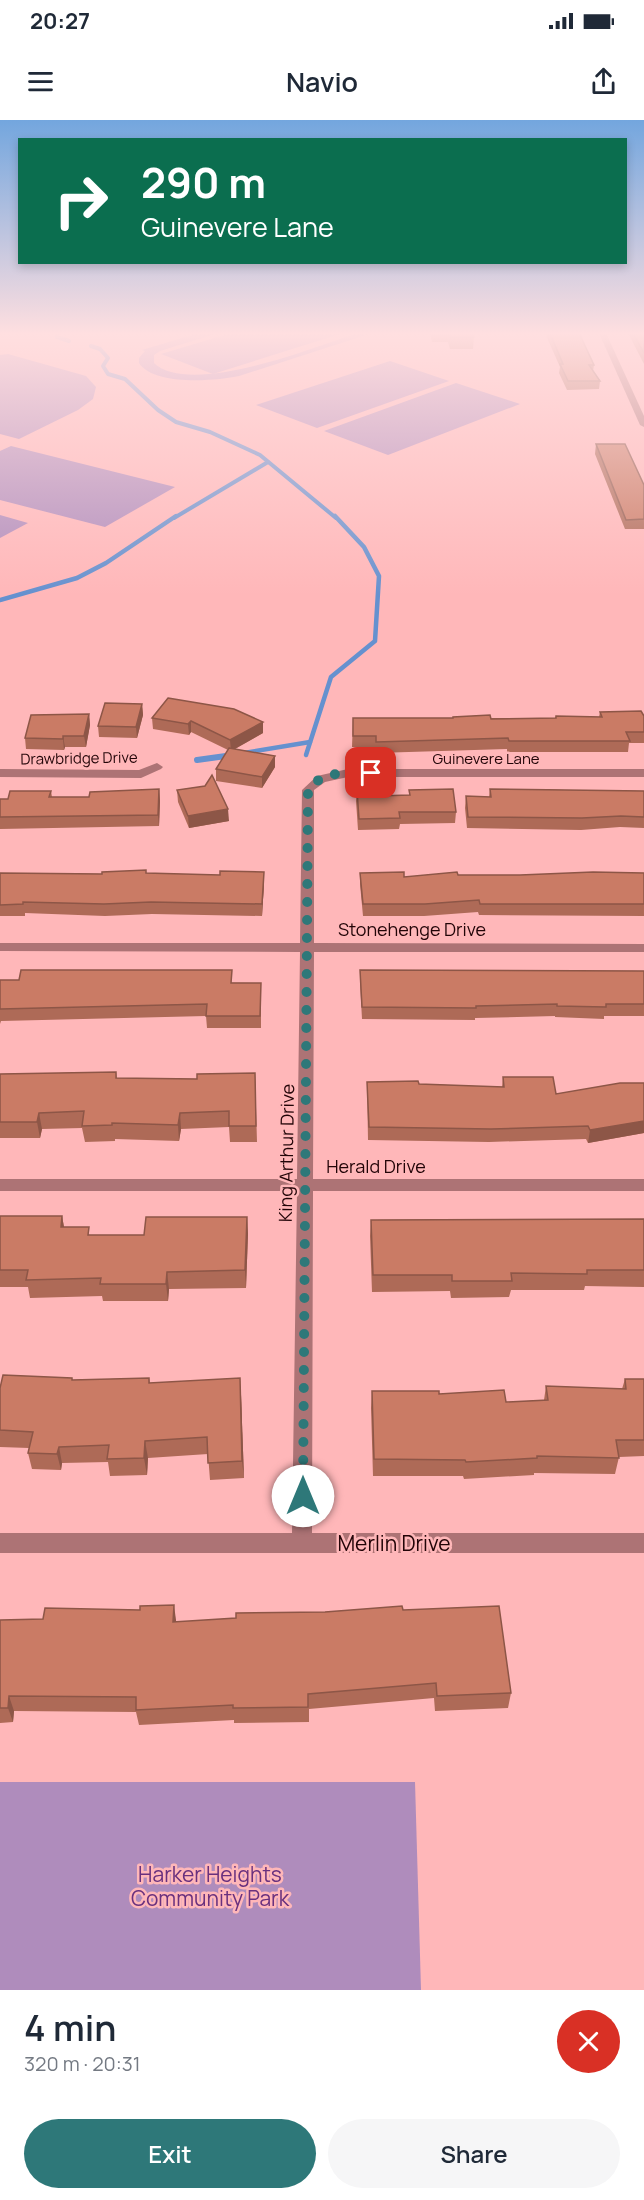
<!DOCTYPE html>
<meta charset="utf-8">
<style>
:root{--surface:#fff;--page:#f6f6f7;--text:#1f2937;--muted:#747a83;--accent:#2e7879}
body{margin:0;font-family:Manrope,sans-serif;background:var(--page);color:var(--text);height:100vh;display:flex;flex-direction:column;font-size:22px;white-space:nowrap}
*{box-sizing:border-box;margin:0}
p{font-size:20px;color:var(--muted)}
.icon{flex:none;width:33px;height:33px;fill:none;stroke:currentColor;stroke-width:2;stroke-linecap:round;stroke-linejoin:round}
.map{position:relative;height:1870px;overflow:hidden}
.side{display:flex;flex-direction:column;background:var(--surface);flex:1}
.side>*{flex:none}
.guide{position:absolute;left:18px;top:18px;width:609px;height:126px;border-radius:0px;box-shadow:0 3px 9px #0003;background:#0b6e4f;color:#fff;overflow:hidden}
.pin{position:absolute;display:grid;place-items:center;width:51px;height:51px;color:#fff;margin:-26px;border-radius:12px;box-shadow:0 3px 9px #0006}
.me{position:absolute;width:66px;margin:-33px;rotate:0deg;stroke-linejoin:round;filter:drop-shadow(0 0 4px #0008)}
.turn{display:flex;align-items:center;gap:21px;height:126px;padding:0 24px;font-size:27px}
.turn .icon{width:78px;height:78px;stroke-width:2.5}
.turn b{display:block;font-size:42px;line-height:51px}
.round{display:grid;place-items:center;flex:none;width:63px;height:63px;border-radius:32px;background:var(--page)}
.summary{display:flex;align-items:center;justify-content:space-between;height:102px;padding:0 24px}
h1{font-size:36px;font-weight:600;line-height:45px}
.button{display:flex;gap:12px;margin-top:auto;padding:12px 24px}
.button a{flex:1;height:69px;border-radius:36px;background:var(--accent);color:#fff;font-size:24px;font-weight:600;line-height:69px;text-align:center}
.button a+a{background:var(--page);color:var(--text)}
.status{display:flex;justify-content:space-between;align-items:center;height:42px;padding:0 30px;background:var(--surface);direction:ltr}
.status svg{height:16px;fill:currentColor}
header{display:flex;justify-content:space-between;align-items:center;height:78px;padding:0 24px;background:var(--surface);font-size:27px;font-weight:600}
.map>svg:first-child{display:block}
</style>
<div class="status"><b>20:27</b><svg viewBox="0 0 49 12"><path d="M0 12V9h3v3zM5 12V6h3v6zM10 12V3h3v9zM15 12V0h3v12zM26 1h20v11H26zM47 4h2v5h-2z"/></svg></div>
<header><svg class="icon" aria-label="menu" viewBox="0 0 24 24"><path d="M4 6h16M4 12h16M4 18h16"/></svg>Navio<svg class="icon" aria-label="share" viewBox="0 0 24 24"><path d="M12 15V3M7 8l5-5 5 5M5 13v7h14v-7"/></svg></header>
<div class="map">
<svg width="644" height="1870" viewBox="0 0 644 1870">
<rect width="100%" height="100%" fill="#ffb7b9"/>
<g fill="#af8cbc">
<path d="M199,213h19l-58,18 -6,4v8c36,34 159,-15 203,-30h15l-133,43c-24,5 -85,10 -100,-13v-5l6,-7 -3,-1z"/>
<path d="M231,213h112l-130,41 -52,-20z"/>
<path d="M8,234l78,22 10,11 -3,12 -15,11 -59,29 -19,-5v-79z"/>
<path d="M390,241l59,20 -132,47 -61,-23z"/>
<path d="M456,263l64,21 -132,51 -64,-24z"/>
<path d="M11,326l164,41 -70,40 -105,-27v-49z"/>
<path d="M0,395l28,8 -28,15z"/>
<path d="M0,1662h415l6,208h-421z"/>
</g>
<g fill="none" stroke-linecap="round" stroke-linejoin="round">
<g stroke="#6591cf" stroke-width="4">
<path d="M57,213v4l12,4"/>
<path d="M91,226l9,3 8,9 -5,8 5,8 17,5 33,31 18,12 34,10 50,23 76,63"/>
<path d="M174,398l94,-56"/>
</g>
<g stroke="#6591cf" stroke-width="4.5">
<path d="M0,480l77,-22 29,-15 70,-47"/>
<path d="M244,633l66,-11"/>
<path d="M306,635l25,-78 44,-36 4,-65 -15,-29 -29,-31"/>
<path d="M222,637l11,-2"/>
</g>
<path stroke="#6591cf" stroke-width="6" d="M197,640l36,-5"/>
<g fill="#ad7375" fill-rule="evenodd">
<path d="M599,213h7l38,83v11l-4,-2z"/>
<path d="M157,643l6,4 -2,2 -20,9 -141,-1v-8l139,1z"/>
<path d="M348,649h296v8h-296l-23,5 -11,8v153l330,1v8h-330l-1,227h331v12h-331l-1,342h332v20h-644v-20h292l5,-342h-297v-12h297l3,-227 -300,-1v-8h300l2,-153 15,-14z"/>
</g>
</g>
<g fill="#ae6a57">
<path d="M430,213h43l1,4 -1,12h-23l-2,-7h-16z"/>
<path d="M545,213h34l15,32 -1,6 7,10 -1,8 -32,1 -8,-17 1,-6z"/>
<path d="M628,213h16v31z"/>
<path d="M596,324l48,41v44h-19l-30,-75z"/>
<path d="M168,578l95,35 -28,16 40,7v11l-13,21 -46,-7v-12l12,-19 -37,-18 -2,3 -36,-6 -1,-11z"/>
<path d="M142,584l1,11 -6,23 -38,-1 -1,-11z"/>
<path d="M600,592l44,4v27h-15l-1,9h-121v-3l-131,4v-6h-24l1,-29h202l1,-2 43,1z"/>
<path d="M89,594l1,11 -4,22h-21l-1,3 -38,-1 -1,-11z"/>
<path d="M205,666l24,35 -40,7 -11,-26 -1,-12z"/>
<path d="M159,669l1,12 -1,25 -159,3v-30h8l43,-8 1,6h37z"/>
<path d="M490,669l154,2v37l-24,-1 -39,3 -114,-2 -2,-20 1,-12 23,1z"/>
<path d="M357,670l19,6 33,-1v-5l47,22 -1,11 -55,1 -1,5 -41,1 -2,-29z"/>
<path d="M0,753l102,1 44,-1 118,10 -2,33 -110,-2 -47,2 -80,-3v3h-25z"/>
<path d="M360,753l44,4 54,-2h62l124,-2v43l-165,-1 -1,-3 -54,4h-61l-3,-32z"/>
<path d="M360,850l284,1v45h-40v3l-49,-2v-1l-80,2v2l-113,-1 -2,-37z"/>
<path d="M0,860l261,3v45h-54l-1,-12 -205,5 -1,3z"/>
<path d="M116,952l1,6 80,1 58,-6 2,69h-27l-1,-15 -48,2 -2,12 -64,-2v2l-30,1 -3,-14 -40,1 -2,9h-40v-64z"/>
<path d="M503,957l53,17 88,-11v50l-56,10 -2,-4 -97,3 -121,-2 -1,-58 135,5z"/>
<path d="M0,1096h62l2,11 26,8h54l103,-18 1,17 -2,54 -77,1 -1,12h-65l-1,-5 -72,2 -2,-11h-28z"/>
<path d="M644,1099v68l-59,-1 -1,4h-73l-2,7 -58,1 -1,-7 -78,1 -2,-56 1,-16z"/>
<path d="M149,1258l1,5 91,12 3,83 -34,2 -2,-26 -60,4 -1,17 -37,1 -2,-14 -46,1 -1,7 -29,-1 -4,-16 1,-5 -29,-1v-59l73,-8z"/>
<path d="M625,1259h19v77l-25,1 -4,17 -81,-1v2l-70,4 -1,-3h-90l-2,-68 1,-17 67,3 67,8 38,-2 2,-14 76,3z"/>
<path d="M403,1490l108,83 -3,15 -73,3 -1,-13 -125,11v13l-75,1v-3l-95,5 -3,-13 -122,-1 -1,11 -13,1v-103l176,2z"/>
</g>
<g fill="#8d5647">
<path d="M142,584l1,11 -6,23 -1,-11z"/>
<path d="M89,594l1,11 -4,22 -2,-11z"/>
<path d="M191,601v11l-2,3 -1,-11z"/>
<path d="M263,602v11l-32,18 -1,-11z"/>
<path d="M63,616l2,11 -1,3 -1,-11z"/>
<path d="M275,636v11l-13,21v-11z"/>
<path d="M159,669l1,12 -1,25 -1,-11z"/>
<path d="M228,689l1,12 -40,7 -1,-12z"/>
<path d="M264,752v11l-2,33v-12z"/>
<path d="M39,993l3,16 -2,9 -3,-16z"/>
<path d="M180,993l1,16 -2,12 -1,-16z"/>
<path d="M644,1001v12l-56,10 2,-13z"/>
<path d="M62,1096l3,17 -4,-6z"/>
<path d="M247,1097l1,17 -2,54 -1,-18z"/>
<path d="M167,1152l2,17 -1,12 -2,-17z"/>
<path d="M240,1258l1,17 3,83 -2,-17z"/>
<path d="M145,1321l3,17 -1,17 -3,-17z"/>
<path d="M59,1327l3,16 -1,7 -4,-16z"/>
<path d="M174,1485l2,15v18l-3,-16z"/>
<path d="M9,1576l5,15 -1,11 -5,-14z"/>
</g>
<g fill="#ca7b65" stroke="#8d5647" stroke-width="1.5">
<path d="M450,213h23l1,4h-24z"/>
<path d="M550,213h29l15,32h-5l11,16h-32l-8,-17h3z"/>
<path d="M633,213h11v20z"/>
<path d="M596,324h29l19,41v34l-18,1z"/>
<path d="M168,578l66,11 29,13 -33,18 -39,-19 -3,3 -36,-6z"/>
<path d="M105,583l37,1 -6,23 -38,-1z"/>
<path d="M641,591l3,5v16h-18l4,9h-121l-1,-3 -132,4v-6h-23v-18h100v-1l37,-2 1,4 65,-1v-2l46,1 -2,-5z"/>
<path d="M89,594l-5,22h-21v3l-38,-1 6,-23z"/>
<path d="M229,628l46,8 -13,21 -46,-8z"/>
<path d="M212,655l16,34 -40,7 -11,-26 28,-4z"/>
<path d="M159,669l-1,26 -158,2v-18h8l2,-8h41l-2,6h40l1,-5z"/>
<path d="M375,669l1,7 34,-1 -1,-5 44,-1 3,23h-57l1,6 -41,1 -2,-29z"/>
<path d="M490,669l154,2v26l-23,-1 -39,2 -114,-1 -2,-21 25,1z"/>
<path d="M146,750v3l74,2v-4l44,1 -2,32 -111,-2 -47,2 -81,-2v2l-23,1v-32l102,1v-2z"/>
<path d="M404,752v5l53,-5 1,3h62l73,-3 51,1v31h-164l-1,-4 -54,4h-62l-3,-31z"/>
<path d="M21,850h211l-1,13h30l-1,33h-54l1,-12 -207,5v-29h19z"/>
<path d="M360,850l284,1v33h-38v3l-49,-1v-2l-81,2v2l-114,-1z"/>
<path d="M116,952v6l81,1v-5l58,-1 1,53h-27v-15l-49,2 -2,12 -66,-2v2l-30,1 2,-15 -45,2 -2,9h-37v-48z"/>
<path d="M503,957h50l3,17 64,-11h24v38l-54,9 -2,-4 -97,3 -122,-2 -2,-45 51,-1 1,3 85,3z"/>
<path d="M0,1096h62l-1,11h28l-1,8h56l2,-18h101l-2,53 -78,2 -1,12h-66l1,-6 -75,2 2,-10h-28z"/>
<path d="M644,1099v51h-57v4l-76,-1 1,8h-60v-6h-79l-2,-55z"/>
<path d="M3,1255l69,3v2l77,-2v5l91,-5 2,83 -34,2 -1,-26 -62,4 -1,17 -37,1 2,-14 -50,2 -2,7 -29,-1 5,-21 -33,-2v-42z"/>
<path d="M625,1259h19v61h-28l3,18 -82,-2v2l-71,4 -1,-2 -91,-1 -2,-68h67v3l65,-4 2,12 42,-2 -2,-14 80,3z"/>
<path d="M174,1485l-1,17 63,-4v-5l89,-1 77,-6 1,4 96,-4 12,87 -74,3 -1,-13 -128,11v13l-75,1v-3l-97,5v-13l-127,-1 -1,12h-8v-88l43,-1 2,-11 95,2v-4z"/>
</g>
<linearGradient id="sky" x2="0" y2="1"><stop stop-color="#73a6de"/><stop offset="0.45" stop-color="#ffdfe0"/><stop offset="1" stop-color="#ffdfe0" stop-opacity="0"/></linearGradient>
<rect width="644" height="475" fill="url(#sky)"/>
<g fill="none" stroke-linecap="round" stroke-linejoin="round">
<path stroke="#2e7879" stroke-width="10" stroke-dasharray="0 18" d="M303,1376l5,-706c14,-20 41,-17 63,-17"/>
</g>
<g text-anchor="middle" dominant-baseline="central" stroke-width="5" stroke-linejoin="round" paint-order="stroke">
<g font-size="15" fill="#220407" stroke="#ffb7b9">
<text transform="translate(79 638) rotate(-1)">Drawbridge Drive</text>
<text x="486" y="638">Guinevere Lane</text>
</g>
<g font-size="18" fill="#220407" stroke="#ffb7b9">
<text x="412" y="809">Stonehenge Drive</text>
<text transform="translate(286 1033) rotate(-89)">King Arthur Drive</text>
<text x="376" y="1046">Herald Drive</text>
</g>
<g font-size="21" fill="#220407" stroke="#ffb7b9">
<text x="394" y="1423">Merlin Drive</text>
</g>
<g font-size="21" fill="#6a317e" stroke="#ffb7b9">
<text x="210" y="1754">Harker Heights<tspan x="210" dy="24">Community Park</tspan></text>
</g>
</g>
</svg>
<div class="pin" style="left:371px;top:653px;background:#d93025"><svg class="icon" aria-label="arrive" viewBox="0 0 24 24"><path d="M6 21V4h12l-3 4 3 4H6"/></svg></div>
<svg class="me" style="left:303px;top:1376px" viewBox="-20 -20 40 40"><circle r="19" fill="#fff"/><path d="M0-13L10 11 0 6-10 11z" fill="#2e7879"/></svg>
<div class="guide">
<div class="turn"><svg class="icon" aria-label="right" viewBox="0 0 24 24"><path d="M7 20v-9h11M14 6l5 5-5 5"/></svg><div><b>290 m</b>Guinevere Lane</div></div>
</div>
</div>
<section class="side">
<div class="summary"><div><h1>4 min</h1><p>320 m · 20:31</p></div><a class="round" style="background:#d93025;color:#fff"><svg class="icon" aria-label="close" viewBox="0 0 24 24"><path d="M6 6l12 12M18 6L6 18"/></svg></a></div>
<div class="button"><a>Exit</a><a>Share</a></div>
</section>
